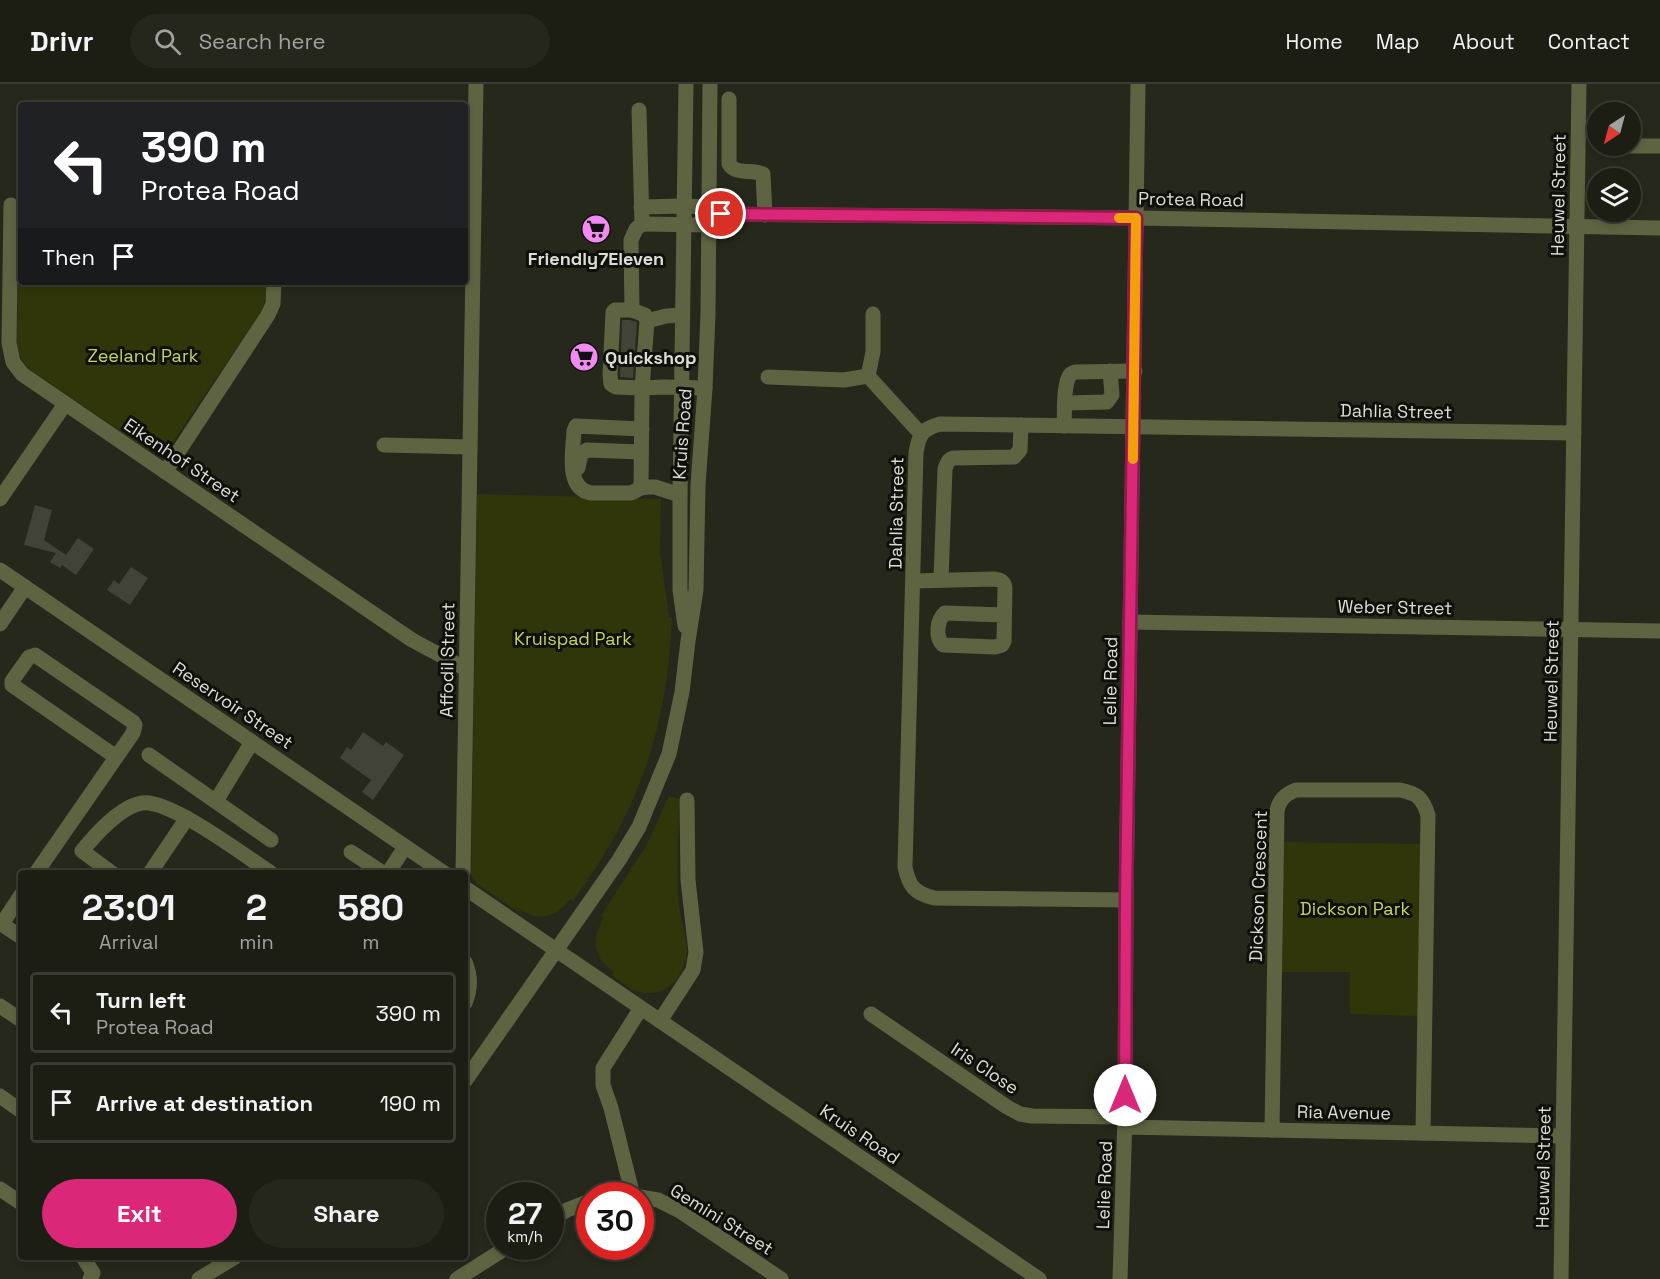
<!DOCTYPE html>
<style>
:root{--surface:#1c1e14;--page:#25271d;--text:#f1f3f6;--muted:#a0a2a0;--line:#3a3c34;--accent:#db2777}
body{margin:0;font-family:"Space Grotesk",sans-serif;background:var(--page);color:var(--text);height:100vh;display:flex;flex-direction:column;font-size:22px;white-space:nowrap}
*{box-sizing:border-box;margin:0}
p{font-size:20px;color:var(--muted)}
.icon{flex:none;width:33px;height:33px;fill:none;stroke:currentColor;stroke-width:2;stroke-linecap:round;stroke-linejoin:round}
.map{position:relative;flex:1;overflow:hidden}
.sheet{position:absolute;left:18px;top:786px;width:450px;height:390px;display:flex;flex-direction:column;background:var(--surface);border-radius:6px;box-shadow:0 3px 9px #0003,0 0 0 2px var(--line)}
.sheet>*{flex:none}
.hud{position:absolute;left:18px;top:18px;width:450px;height:183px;border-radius:6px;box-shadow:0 3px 9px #0003,0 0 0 2px var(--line);background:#202124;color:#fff;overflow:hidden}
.needle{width:39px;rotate:216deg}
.tools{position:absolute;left:1587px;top:18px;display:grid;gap:12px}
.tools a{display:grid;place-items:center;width:54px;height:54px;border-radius:50%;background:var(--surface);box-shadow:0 3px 9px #0003,0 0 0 2px var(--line);font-size:30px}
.speed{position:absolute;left:486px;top:1098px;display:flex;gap:12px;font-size:30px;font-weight:700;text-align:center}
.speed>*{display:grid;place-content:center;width:78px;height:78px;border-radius:50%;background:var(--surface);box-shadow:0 3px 9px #0003,0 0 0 2px var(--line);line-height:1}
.speed small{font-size:15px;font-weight:400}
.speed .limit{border:9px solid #d22;background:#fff;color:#111}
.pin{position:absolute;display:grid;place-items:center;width:51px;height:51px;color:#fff;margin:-26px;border:3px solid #fff;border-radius:50%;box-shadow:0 2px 6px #0007}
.me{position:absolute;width:66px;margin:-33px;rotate:0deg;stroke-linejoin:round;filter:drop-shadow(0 0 4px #0008)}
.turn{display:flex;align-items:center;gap:21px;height:126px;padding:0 24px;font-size:27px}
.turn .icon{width:78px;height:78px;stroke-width:2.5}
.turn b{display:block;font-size:42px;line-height:51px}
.then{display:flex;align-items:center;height:57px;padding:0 24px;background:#0003;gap:12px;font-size:22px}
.eta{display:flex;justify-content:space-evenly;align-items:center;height:102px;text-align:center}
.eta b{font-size:36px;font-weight:600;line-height:42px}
.cta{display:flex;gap:12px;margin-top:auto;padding:12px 24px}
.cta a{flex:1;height:69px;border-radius:36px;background:var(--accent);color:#fff;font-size:24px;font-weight:600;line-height:69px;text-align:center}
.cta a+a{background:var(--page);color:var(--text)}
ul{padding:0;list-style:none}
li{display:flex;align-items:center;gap:18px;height:81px;margin:0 12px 9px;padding:0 12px;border:3px solid var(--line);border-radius:6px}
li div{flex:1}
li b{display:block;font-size:22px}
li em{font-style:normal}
header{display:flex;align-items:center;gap:36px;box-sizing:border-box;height:84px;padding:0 30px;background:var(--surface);border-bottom:2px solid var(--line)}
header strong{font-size:28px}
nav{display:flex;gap:33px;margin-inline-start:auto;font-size:21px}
.search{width:420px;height:54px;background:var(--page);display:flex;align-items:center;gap:15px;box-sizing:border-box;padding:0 21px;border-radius:33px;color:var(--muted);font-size:22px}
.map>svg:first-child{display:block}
</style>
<header>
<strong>Drivr</strong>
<div class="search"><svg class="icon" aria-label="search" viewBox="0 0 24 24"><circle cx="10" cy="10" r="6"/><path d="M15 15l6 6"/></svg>Search here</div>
<nav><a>Home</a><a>Map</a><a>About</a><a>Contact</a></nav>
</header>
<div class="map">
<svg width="1660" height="1195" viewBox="0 0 1660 1195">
<rect width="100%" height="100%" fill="#26281b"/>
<g fill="#30360a">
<path d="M21,144v54h245v15l-4,13 -91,135 -11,4h-13l-118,-80c-7,-8 -10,-15 -12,-25l2,-107z"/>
<path d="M477,410l184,5 -1,52 9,66 3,1c-5,112 -33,193 -99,283l-3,-2c-9,13 -22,21 -39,16 -5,-2 -8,-4 -14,-4l-39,-27 -4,-4 -3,-6z"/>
<path d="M669,712l10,3c0,35 -3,71 0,106 1,15 8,29 8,45 -1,25 -20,49 -48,42 -10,-3 -18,-11 -27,-17l2,-3c-21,-14 -23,-33 -10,-54l-3,-2 45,-70z"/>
<path d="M1283,758l138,2 -2,172 -69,-2v-42h-69z"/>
</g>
<g fill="#404335">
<path d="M622,236h8l7,2 -4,56 -13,-1z"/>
<path d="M35,421l17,5 -8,30 22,15 12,-17 16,11 -18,26 -14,-10 -2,3 -10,-6 6,-9 -32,-8z"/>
<path d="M131,483l17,11 -18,27 -23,-15 7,-10 5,4z"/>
<path d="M363,648l20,14 3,-4 18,13 -31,45 -11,-8 9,-12 -31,-22 7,-11 4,3z"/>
</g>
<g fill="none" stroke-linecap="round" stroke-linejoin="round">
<g stroke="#5e6442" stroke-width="15">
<path d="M729,15v65c7,11 23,5 34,10l2,41"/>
<path d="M1607,62h53"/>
<path d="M11,121l-2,138 4,19 9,12 390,266 54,29"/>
<path d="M641,123l43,-1 25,1 12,7 415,4 524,10"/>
<path d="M642,140l67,1 8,-7"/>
<path d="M632,226l-1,-70 5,-11 6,-5 -3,-114"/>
<path d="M647,237l19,-5 16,-1"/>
<path d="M868,292l53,58"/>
<path d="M868,292l5,-24v-38"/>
<path d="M768,293l76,3 24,-4"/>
<path d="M1065,319l42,-1 5,-7 -2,-24"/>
<path d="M1064,342c1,-14 -1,-35 4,-47 2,-5 2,-5 7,-7l60,-1"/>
<path d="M642,345l-66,-3 -2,5c-1,20 -9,58 17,62h40l10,-5 6,-1h8l25,8"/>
<path d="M384,361l86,2"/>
<path d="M578,384l3,-14 6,-4 54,2"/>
<path d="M165,388l103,-157 5,-11 1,-22"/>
<path d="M641,404l1,-100 -26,-1 -5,-3 -1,-9 3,-63 2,-2h17l13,5 2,6 -5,67 22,-1 41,1"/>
<path d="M0,415l65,-95"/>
<path d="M0,486l444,303"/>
<path d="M941,496l4,-111c2,-6 3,-9 8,-11l61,-1 6,-7 1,-25"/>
<path d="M914,497l80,-2c7,1 10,2 11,9l-1,53 -2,4 -7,2 -52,-2c-8,-8 -6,-25 2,-32l59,2"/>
<path d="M1130,538l530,9"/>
<path d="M0,540l25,-37"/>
<path d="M685,542l-5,-36v-95l6,-411"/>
<path d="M149,671l122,85"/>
<path d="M216,717l36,-59"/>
<path d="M351,768l32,21"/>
<path d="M36,789l97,-140 2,-8 -2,-3 -98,-67 -6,2 -17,24v4l104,72"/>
<path d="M112,789l-30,-22c13,-16 39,-45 60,-48 28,-4 103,53 129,70"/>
<path d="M150,789l37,-55"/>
<path d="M388,789l17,-26"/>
<path d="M463,789l13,-789"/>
<path d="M465,804l574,391"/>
<path d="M1126,816l-192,-2c-20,-5 -25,-12 -29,-31 3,-138 8,-276 11,-414 3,-19 6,-24 24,-29l634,9"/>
<path d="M0,839l21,14"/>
<path d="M2,840l19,-29"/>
<path d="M465,878c6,14 6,27 0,41"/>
<path d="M0,922l21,14"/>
<path d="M871,930l136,93 13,7 12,2 93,1"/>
<path d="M660,937l33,-51 3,-18 -8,-72 -1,-80"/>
<path d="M465,997l154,-221 20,-33 30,-73 13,-62 6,-51 8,-51 2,-105 7,-97 3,-74 2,-230"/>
<path d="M0,1012l21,15"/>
<path d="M1125,1043l438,9"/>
<path d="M1272,1046l5,-319c2,-11 8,-17 19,-21h104c18,4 22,7 28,25l-5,318"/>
<path d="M0,1105l21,14"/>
<path d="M633,1112l-22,-88 -8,-23v-17l38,-60"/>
<path d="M640,1113l18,3 22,11 101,68"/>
<path d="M550,1136l17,-10 23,-9"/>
<path d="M83,1173l10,16 -3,6"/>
<path d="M199,1195l36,-22"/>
<path d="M457,1195l52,-33"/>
<path d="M1120,1195l5,-162 1,-217 12,-816"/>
<path d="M1561,1195l18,-1195"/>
</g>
</g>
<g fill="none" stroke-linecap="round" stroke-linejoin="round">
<g stroke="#8e194d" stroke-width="15">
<path id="route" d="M721,130l415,4 -10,682 -1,195"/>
</g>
<use href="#route" stroke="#db2777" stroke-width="10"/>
<path stroke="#f59e0b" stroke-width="10" d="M1119,134h17l-3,241"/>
</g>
<defs>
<g id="supermarket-disc" transform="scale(1.5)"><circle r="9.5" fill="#f28af2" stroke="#0f100b"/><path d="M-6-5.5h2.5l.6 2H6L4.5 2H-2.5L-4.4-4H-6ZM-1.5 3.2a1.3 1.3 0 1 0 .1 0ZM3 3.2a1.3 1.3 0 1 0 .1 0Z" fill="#111"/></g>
</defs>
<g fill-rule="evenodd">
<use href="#supermarket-disc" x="596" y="145"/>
<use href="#supermarket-disc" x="584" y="273"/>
</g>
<g text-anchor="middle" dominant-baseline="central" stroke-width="6" stroke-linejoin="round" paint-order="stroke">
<g font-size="18" fill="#dcded6" stroke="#0f100b">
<text transform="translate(1558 111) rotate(-89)">Heuwel Street</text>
<text transform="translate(1191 115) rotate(1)">Protea Road</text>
<text transform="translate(1396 327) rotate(1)">Dahlia Street</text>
<text transform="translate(682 350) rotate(-86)">Kruis Road</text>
<text transform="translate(182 376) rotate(34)">Eikenhof Street</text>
<text transform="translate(896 429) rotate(-89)">Dahlia Street</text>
<text transform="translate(1395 523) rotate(1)">Weber Street</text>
<text transform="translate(447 576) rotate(-89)">Affodil Street</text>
<text transform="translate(1110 597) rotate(-89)">Lelie Road</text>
<text transform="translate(1551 597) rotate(-89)">Heuwel Street</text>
<text transform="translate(233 621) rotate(34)">Reservoir Street</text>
<text transform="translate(1258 802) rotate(-88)">Dickson Crescent</text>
<text transform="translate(985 984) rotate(34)">Iris Close</text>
<text transform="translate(1344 1028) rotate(1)">Ria Avenue</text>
<text transform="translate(860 1050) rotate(34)">Kruis Road</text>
<text transform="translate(1543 1083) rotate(-89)">Heuwel Street</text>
<text transform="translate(1104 1101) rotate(-88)">Lelie Road</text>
<text transform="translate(722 1135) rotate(32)">Gemini Street</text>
</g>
<g font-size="18" font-weight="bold" fill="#dcded6" stroke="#0f100b">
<text x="596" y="174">Friendly7Eleven</text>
<text x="605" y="273" text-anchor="start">Quickshop</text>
</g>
<g font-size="18" fill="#c3d65e" stroke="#0f100b">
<text x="143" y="271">Zeeland Park</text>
<text x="573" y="554">Kruispad Park</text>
<text x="1355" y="824">Dickson Park</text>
</g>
</g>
</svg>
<div class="tools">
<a><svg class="needle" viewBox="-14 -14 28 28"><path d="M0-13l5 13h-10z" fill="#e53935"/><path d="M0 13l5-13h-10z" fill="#a0a2a0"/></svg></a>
<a><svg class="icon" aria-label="layers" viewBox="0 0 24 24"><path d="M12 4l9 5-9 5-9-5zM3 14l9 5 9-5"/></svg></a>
</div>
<div class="speed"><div>27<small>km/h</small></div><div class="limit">30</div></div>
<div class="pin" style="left:721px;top:130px;background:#d93025"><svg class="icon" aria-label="arrive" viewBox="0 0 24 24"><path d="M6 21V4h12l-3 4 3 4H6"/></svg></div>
<svg class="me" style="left:1125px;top:1011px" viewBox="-20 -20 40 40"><circle r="19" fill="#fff"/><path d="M0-13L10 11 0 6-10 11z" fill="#db2777"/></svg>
<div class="hud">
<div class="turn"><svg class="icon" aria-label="left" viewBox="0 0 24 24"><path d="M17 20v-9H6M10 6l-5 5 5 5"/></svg><div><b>390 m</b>Protea Road</div></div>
<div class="then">Then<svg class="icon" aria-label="arrive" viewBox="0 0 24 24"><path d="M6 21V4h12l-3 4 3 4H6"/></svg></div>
</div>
<section class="sheet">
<div class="eta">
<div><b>23:01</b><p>Arrival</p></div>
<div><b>2</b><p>min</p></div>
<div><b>580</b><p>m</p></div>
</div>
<ul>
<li><svg class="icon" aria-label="left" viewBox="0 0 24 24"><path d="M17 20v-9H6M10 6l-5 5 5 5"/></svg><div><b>Turn left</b><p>Protea Road</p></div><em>390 m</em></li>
<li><svg class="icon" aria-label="arrive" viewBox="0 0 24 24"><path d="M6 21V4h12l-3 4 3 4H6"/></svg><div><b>Arrive at destination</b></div><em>190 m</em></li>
</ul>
<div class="cta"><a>Exit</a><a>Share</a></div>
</section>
</div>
